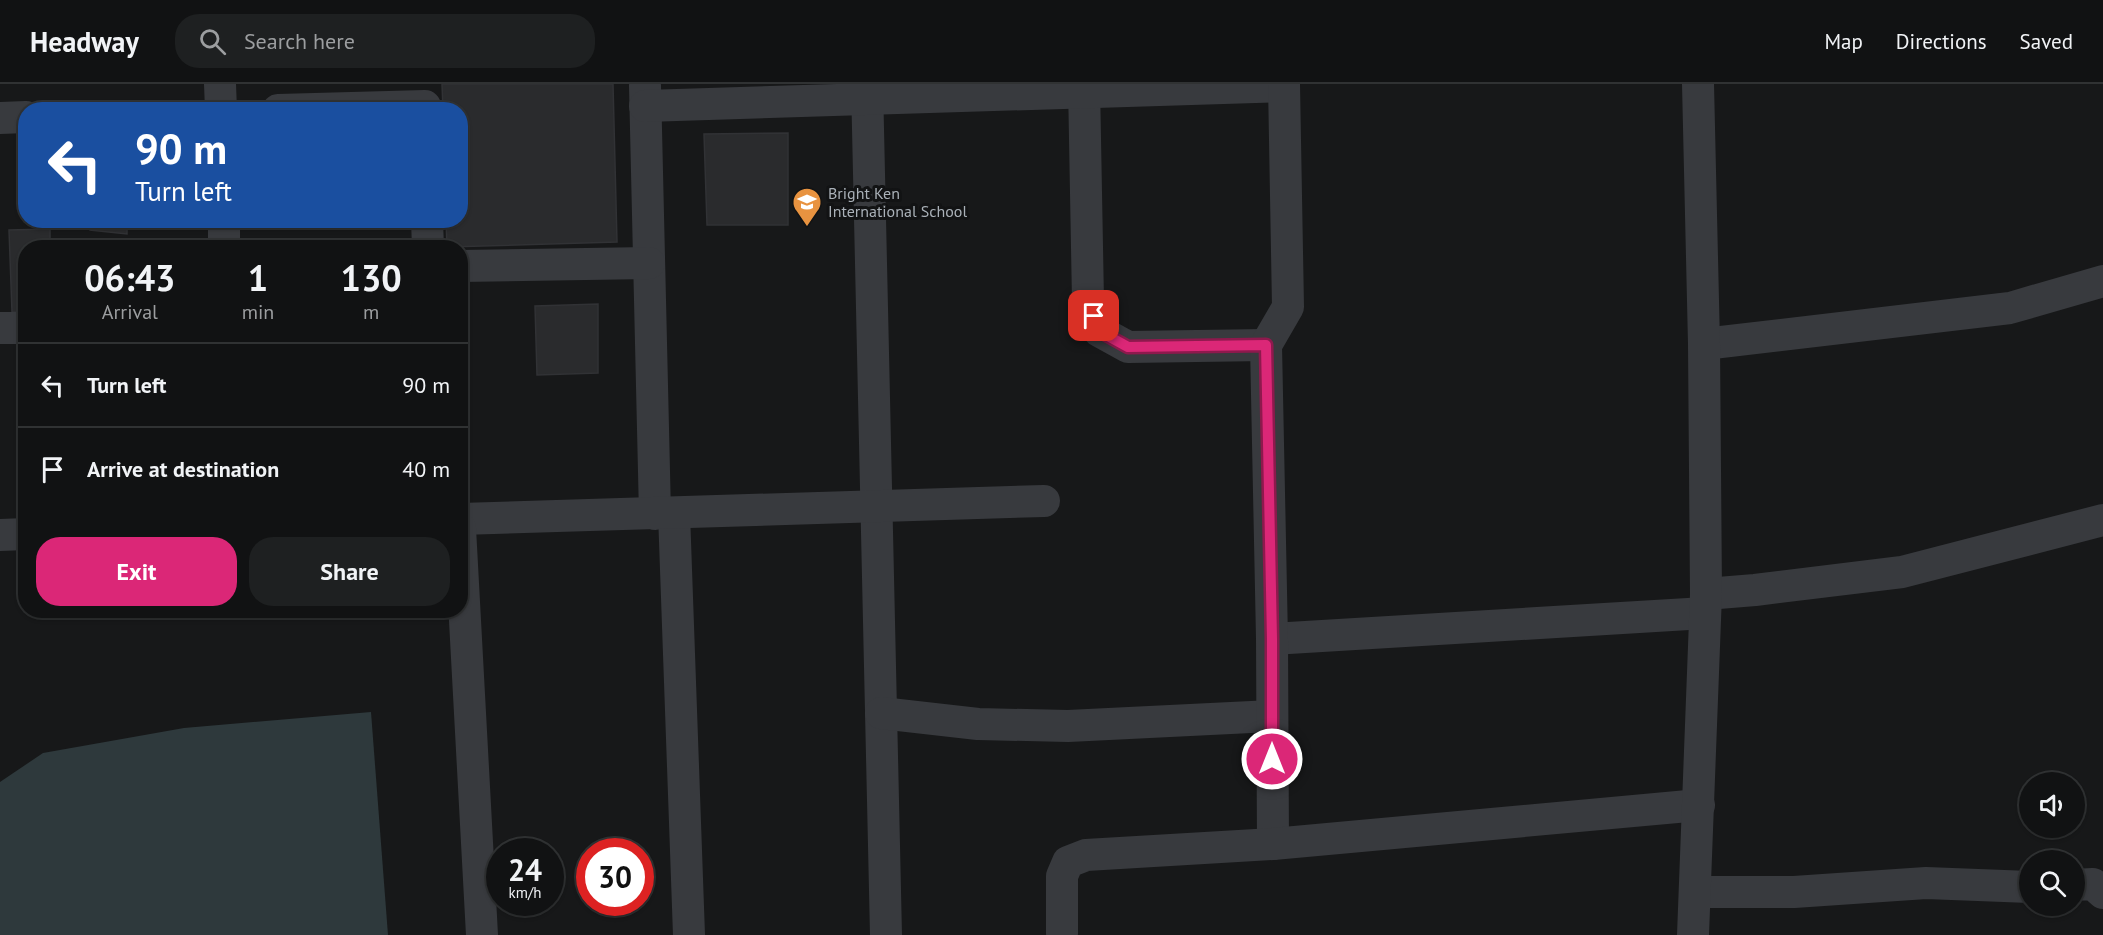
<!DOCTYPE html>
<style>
:root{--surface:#111213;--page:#1e2021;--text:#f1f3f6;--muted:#9c9ea0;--line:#303233;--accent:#db2777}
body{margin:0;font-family:"PT Sans",sans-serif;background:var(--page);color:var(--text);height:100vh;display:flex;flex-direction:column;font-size:22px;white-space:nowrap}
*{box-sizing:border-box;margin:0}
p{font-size:20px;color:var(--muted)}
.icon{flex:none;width:33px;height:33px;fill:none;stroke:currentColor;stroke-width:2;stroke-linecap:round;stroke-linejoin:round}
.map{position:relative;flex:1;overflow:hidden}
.sheet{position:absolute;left:18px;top:156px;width:450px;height:378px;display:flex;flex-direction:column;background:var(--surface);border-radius:24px;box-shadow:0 2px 4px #0004,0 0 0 2px var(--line)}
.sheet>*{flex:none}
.guide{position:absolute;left:18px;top:18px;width:450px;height:126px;border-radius:24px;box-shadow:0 2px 4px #0004,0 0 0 2px var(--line);background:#1a4fa0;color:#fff;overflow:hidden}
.fabs{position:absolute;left:2019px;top:688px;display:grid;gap:12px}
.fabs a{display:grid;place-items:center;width:66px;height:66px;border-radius:50%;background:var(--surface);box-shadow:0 2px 4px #0004,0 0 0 2px var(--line);font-size:30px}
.speed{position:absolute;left:486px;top:754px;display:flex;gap:12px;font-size:30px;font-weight:700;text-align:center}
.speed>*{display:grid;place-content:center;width:78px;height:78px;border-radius:50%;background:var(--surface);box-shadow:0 2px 4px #0004,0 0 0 2px var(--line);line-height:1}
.speed small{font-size:15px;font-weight:400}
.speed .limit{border:9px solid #d22;background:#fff;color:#111}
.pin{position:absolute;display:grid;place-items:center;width:51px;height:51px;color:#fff;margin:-26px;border-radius:12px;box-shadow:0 3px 9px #0006}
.me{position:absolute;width:66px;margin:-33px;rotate:0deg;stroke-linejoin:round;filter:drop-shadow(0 0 4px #0008)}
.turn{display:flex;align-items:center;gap:21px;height:126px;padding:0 18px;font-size:27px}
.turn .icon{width:78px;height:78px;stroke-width:2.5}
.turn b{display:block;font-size:42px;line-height:51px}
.eta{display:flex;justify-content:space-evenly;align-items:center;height:102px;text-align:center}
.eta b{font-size:36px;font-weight:800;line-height:42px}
.cta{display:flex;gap:12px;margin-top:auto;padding:12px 18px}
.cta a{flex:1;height:69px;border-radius:24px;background:var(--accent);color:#fff;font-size:24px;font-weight:800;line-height:69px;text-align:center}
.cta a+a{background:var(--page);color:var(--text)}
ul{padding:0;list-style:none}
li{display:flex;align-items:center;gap:18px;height:84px;padding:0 18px;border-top:2px solid var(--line)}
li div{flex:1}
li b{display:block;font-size:22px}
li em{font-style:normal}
header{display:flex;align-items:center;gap:36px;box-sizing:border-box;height:84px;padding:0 30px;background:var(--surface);border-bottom:2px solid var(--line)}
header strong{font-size:28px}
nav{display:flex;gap:33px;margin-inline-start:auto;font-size:21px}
.search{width:420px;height:54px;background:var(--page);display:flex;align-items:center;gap:15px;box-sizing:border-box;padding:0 21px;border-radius:24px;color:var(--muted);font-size:22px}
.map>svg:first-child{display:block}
</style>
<header>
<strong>Headway</strong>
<div class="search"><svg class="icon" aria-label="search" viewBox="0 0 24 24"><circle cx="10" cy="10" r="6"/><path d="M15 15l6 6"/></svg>Search here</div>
<nav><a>Map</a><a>Directions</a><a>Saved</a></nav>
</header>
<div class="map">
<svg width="2103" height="851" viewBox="0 0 2103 851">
<rect width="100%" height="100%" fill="#171819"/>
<path fill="#2e393c" d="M371,628l17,223h-388v-153l43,-29 141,-25z"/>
<g fill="#2a2b2d" stroke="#313235" stroke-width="1.5">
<path d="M442,0h171l4,158 -170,5 -1,-27h14v-110h-17z"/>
<path d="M788,49v92h-81l-3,-91z"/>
<path d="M90,136h37v14l-37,-4z"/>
<path d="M50,145v19h-24v64h-14l-3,-82z"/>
<path d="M598,220v69l-61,2 -2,-69z"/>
</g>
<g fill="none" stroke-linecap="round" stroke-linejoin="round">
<g stroke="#383a3e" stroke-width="32">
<path d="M220,0l1,26"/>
<path d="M867,0l19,851"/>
<path d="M1084,0l4,217 11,30 29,16 138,-2"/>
<path d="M645,2l10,428"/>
<path d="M645,22l639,-20"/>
<path d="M278,26l147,-4"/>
<path d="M0,34l26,-1"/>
<path d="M224,136v28"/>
<path d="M427,136l1,28"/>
<path d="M460,182l189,-3"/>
<path d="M0,244h26"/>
<path d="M1704,260l306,-36 93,-27"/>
<path d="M674,429l15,422"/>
<path d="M460,435l584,-18"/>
<path d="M460,444l22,407"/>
<path d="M0,451l26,-1"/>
<path d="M1706,510l49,-4 147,-18 201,-52"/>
<path d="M1272,555l433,-26"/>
<path d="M881,629l97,11 90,2 204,-10"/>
<path d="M1273,760l-1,-205 -6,-294 22,-38 -4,-223"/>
<path d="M2074,801l19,-1 10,9"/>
<path d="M1695,808h99l132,-9 104,4"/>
<path d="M1062,849v-57l6,-14 18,-7 187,-11 426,-39"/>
<path d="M1693,851l13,-341 -2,-250 -6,-260"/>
</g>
</g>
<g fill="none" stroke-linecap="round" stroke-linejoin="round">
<g stroke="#8e194d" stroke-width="15">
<path id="route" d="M1094,232l5,15 29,16 138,-2 6,294v120"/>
</g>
<use href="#route" stroke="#db2777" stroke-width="10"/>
</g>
<defs>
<g id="school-pin" transform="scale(1.5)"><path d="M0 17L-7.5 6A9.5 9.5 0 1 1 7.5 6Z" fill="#e89340" stroke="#121314"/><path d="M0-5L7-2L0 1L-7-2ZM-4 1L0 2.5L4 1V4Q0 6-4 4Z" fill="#fff"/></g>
</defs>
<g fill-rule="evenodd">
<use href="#school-pin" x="807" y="118"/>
</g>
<g text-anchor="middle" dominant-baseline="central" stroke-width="6" stroke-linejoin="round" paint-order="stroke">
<g font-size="16" fill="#aab1b8" stroke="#121314" text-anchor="start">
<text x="828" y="109">Bright Ken<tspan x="828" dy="18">International School</tspan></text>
</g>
</g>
</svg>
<div class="fabs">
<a><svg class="icon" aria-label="sound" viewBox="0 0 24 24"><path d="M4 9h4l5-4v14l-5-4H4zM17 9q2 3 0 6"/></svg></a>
<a><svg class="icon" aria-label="search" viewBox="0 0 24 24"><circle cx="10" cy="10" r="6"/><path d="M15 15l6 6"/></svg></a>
</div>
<div class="speed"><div>24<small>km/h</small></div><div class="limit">30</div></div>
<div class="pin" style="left:1094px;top:232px;background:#d93025"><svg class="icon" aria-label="arrive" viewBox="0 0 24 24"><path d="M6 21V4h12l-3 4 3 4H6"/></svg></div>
<svg class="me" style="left:1272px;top:675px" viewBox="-20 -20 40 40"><circle r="17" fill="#db2777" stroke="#fff" stroke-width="3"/><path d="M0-11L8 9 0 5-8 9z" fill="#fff"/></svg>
<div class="guide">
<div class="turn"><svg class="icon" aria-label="left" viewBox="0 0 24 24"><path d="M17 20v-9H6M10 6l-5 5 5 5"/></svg><div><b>90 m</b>Turn left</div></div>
</div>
<section class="sheet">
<div class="eta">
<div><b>06:43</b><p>Arrival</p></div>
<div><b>1</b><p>min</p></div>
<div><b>130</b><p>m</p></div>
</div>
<ul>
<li><svg class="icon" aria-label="left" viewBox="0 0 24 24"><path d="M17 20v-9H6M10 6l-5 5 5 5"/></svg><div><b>Turn left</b></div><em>90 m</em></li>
<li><svg class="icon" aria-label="arrive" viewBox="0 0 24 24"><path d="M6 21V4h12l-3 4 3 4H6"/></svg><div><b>Arrive at destination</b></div><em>40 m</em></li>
</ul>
<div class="cta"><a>Exit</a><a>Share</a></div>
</section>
</div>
